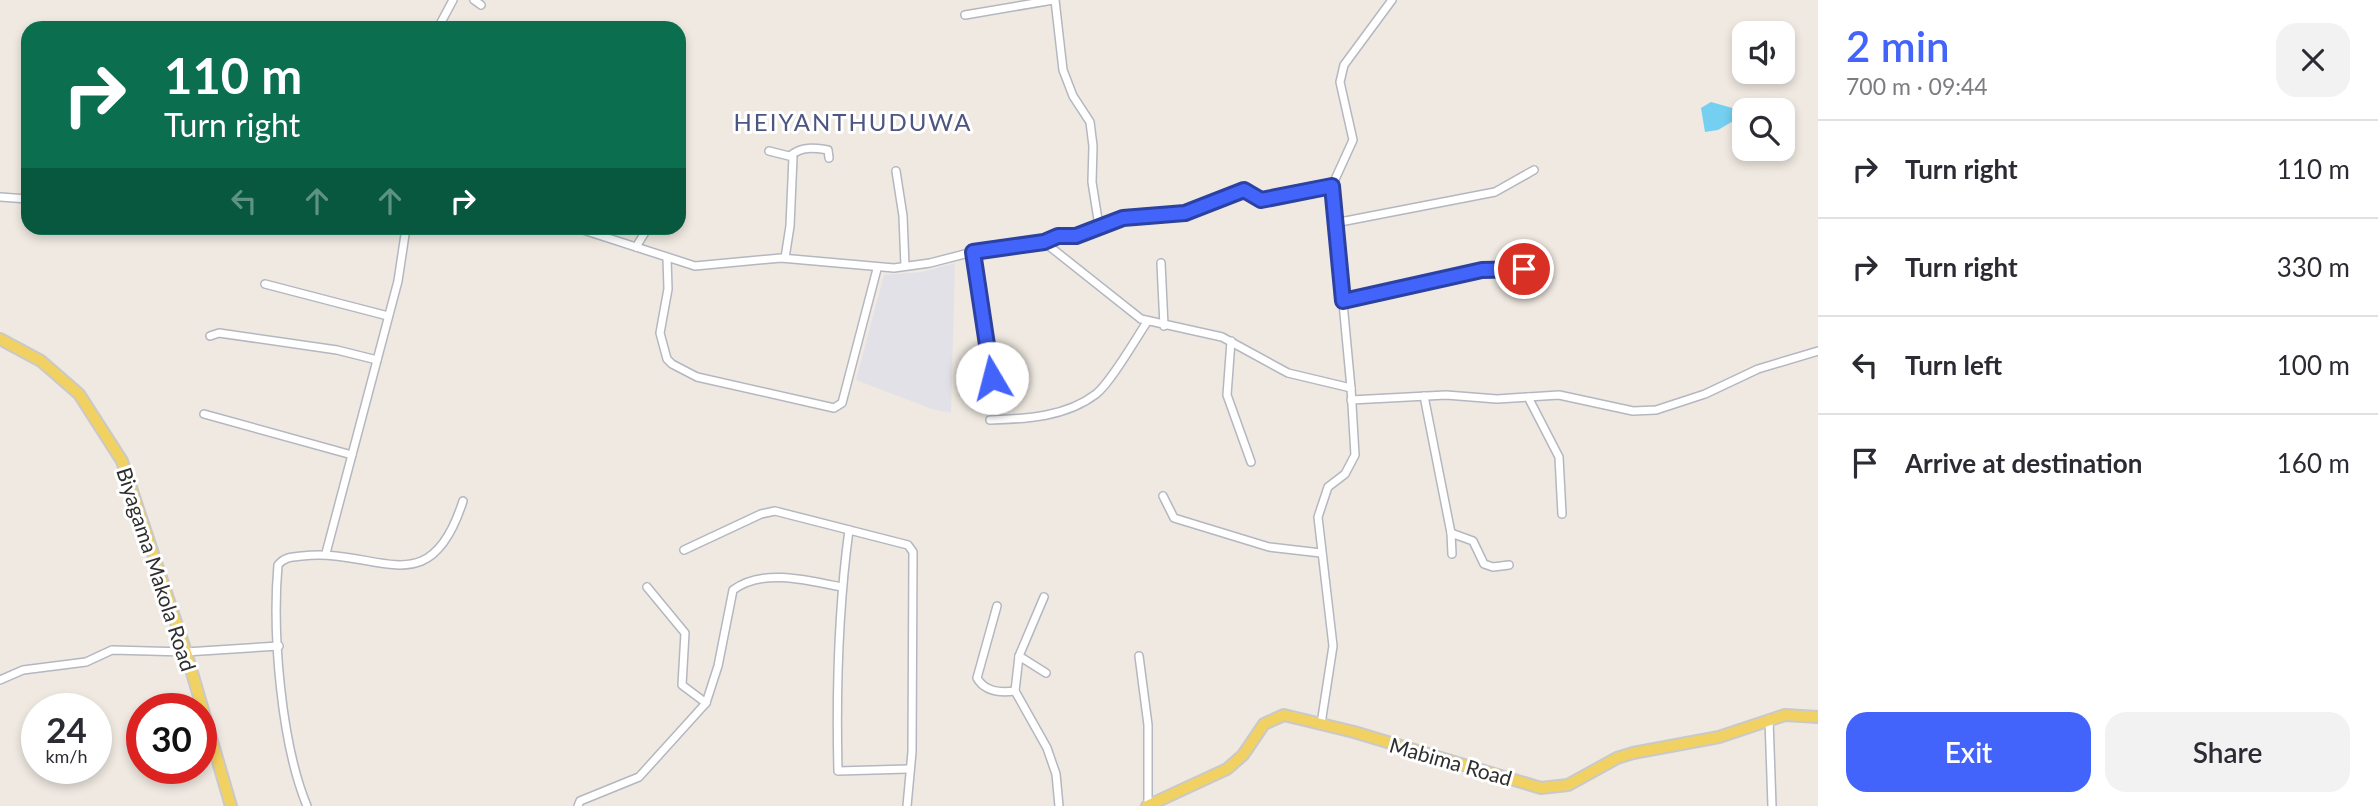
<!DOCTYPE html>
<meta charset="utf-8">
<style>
:root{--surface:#fff;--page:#f2f2f3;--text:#2b2b33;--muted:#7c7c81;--line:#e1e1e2;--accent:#4264fb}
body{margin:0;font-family:Lato,sans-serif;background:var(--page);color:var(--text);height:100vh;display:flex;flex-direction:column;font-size:26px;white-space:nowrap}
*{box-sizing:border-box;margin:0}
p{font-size:23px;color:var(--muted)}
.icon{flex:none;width:38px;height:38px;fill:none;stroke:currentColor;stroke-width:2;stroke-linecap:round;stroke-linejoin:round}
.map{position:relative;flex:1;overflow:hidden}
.details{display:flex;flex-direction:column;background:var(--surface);width:560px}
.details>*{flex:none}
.guide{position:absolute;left:21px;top:21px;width:665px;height:214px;border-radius:21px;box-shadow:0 4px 10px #0003;background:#0b6e4f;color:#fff;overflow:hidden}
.fabs{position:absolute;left:1732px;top:21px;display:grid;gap:14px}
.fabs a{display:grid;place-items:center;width:63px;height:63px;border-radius:14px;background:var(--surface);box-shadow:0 4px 10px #0003;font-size:35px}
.speed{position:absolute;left:21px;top:693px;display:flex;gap:14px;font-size:35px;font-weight:700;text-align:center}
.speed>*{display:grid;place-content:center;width:91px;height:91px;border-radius:50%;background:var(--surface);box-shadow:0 4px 10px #0003;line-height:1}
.speed small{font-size:18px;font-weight:400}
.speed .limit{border:10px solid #d22;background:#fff;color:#111}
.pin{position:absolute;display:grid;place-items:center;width:60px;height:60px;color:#fff;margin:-30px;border:4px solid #fff;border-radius:50%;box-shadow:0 2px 7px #0007}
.me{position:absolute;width:77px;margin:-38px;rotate:352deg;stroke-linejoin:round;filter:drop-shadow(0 0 5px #0008)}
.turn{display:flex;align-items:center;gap:24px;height:147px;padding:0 28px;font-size:32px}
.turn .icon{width:91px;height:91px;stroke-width:2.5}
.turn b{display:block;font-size:49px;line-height:60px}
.lanes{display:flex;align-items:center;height:66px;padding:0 28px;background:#0003;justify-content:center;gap:35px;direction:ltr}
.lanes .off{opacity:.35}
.round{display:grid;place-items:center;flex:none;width:74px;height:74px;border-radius:21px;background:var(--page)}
.head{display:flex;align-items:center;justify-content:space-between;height:119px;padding:0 28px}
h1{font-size:42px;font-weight:600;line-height:52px;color:var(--accent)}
.cta{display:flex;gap:14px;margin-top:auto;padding:14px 28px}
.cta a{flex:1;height:80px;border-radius:21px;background:var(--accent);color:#fff;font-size:28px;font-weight:600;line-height:80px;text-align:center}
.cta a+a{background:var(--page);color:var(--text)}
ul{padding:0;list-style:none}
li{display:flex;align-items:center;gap:21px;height:98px;padding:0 28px;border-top:2px solid var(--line)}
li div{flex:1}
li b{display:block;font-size:26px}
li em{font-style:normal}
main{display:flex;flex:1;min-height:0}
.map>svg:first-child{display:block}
</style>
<main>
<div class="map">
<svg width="1818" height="806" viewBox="0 0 1818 806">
<rect width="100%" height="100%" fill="#efe9e1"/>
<path fill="#e3e1e8" d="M955,263l-4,150 -19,-4 -76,-29 28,-105 38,-3z"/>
<path fill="#75cff0" d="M1711,102l32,9 2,3 -27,16 -13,2 -4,-24z"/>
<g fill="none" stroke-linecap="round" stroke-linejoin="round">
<g stroke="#b4b7c1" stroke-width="10">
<g id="minor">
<path d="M474,0l7,5"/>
<path d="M1055,0l8,70 10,26 17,26 3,24 -1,36 7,44"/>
<path d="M965,15l88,-15"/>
<path d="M438,28l15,-28"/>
<path d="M769,151l24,6 -3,69 -5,32"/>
<path d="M791,155c12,-9 23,-7 37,-5l1,8"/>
<path d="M896,171l7,45 2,50"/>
<path d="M0,197l28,2"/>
<path d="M1335,223l160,-31 39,-22"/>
<path d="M577,228l118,38 86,-8 113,10 36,-5 58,-15 56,-6 97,77 81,18 66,36 63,15 4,67 -10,19 -17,13 -10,30 15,129 -12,78"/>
<path d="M1044,242l6,-5 34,-3 30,-14 33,-6 38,-1 59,-23 14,10h11l63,-14"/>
<path d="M636,247l11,-18"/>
<path d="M973,252l19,126"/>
<path d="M667,258l1,31 -8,44 7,26 5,5 25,13 137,31 8,-5 35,-134"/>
<path d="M1161,263l3,63"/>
<path d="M265,284l123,32"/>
<path d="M1343,301l139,-31 42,-1"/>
<path d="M210,336l9,-3 118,17 40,10"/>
<path d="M1231,341l-4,54 24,67"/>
<path d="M1351,388l-19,-202 21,-46 -13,-58 4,-17 48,-65"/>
<path d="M1424,396l27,137"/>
<path d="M1528,397l31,60 3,57"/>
<path d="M1351,400l95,-5 51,4 62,-4 74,16 23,-1 49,-16 53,-25 60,-18"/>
<path d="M204,414l148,41"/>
<path d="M990,420c36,-1 76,-3 106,-26 15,-12 39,-54 51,-72"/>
<path d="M1163,496l11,22 95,29 52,6"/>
<path d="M849,530c-11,81 -13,160 -11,241l70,-2"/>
<path d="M684,550l77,-36 14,-3 133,34 5,7 -1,200 -5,54"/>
<path d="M326,553l72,-272 8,-53"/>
<path d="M1452,554l-1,-21 22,8 11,23 9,3 16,-2"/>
<path d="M647,587l38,46 -3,52 24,18"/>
<path d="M1044,597l-25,59 -4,35 32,57 9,26 3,32"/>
<path d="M997,606l-20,72c8,14 23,15 38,13"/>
<path d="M1019,656l27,17"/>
<path d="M1139,656l9,69v80"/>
<path d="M0,680l23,-10 63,-8 26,-12 74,2 93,-6"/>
<path d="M1769,719l3,87"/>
<path d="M307,806c-26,-63 -35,-173 -29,-241 6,-8 14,-8 24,-9 76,-9 127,51 161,-55"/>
<path d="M578,806l2,-5 59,-24 67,-74 12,-37 15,-76c29,-22 75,-10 108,-3"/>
</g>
</g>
<g stroke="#c9c9c9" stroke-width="14">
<g id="primary">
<path d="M0,339l41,22 38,33 43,67 64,191 45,154"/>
<path d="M1147,806l80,-37 16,-14 21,-31 20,-9 70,17 187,56 27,-3 49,-27 16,-5 86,-16 66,-22 33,2"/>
</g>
</g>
<use href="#minor" stroke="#fff" stroke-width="7"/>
<use href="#primary" stroke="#f2d163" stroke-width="10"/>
</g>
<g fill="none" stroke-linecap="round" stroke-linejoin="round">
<g stroke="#2b41a3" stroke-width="18">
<path id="route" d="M992,378l-19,-126 71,-10 14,-6h18l47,-18 62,-5 59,-23 17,10 71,-14 11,115 139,-31 42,-1"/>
</g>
<use href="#route" stroke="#4264fb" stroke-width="12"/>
</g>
<g text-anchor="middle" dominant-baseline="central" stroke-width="6" stroke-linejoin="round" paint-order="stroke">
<g font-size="21" fill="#2e2e2e" stroke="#fff">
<text transform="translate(157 569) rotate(72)">Biyagama Makola Road</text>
<text transform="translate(1451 761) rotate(16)">Mabima Road</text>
</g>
<g font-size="24" letter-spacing="2" fill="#4d5680" stroke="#fff">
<text x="853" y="121">HEIYANTHUDUWA</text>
</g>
</g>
</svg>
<div class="fabs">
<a><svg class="icon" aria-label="sound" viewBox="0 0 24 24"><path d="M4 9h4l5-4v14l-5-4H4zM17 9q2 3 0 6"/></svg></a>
<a><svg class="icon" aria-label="search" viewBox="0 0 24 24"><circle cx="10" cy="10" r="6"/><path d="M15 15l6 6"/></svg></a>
</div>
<div class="speed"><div>24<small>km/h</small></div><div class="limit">30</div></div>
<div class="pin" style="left:1524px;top:269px;background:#d93025"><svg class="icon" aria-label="arrive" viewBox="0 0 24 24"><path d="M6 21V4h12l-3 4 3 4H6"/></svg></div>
<svg class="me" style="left:992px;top:378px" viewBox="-20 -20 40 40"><circle r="19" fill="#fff"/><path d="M0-13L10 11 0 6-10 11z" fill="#4264fb"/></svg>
<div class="guide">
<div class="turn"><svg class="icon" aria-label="right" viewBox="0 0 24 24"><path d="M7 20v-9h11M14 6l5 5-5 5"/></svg><div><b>110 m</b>Turn right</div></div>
<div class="lanes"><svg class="icon off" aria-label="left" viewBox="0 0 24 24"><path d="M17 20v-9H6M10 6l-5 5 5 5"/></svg><svg class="icon off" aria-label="ahead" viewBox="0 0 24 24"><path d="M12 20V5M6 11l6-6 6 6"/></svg><svg class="icon off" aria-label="ahead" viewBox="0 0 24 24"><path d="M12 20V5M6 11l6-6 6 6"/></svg><svg class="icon" aria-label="right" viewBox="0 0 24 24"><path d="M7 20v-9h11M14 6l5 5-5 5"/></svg></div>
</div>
</div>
<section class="details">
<div class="head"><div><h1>2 min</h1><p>700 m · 09:44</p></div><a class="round"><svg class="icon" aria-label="close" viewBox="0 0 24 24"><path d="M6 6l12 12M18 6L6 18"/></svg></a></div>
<ul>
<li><svg class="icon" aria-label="right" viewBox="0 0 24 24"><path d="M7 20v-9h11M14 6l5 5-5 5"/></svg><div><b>Turn right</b></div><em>110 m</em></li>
<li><svg class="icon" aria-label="right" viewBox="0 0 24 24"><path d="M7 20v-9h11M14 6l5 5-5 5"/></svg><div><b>Turn right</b></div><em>330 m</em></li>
<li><svg class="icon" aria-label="left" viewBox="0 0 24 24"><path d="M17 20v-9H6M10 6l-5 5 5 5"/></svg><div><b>Turn left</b></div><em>100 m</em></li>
<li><svg class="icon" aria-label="arrive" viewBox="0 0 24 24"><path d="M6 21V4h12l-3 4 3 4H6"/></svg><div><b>Arrive at destination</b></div><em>160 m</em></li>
</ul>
<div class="cta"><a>Exit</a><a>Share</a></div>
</section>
</main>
